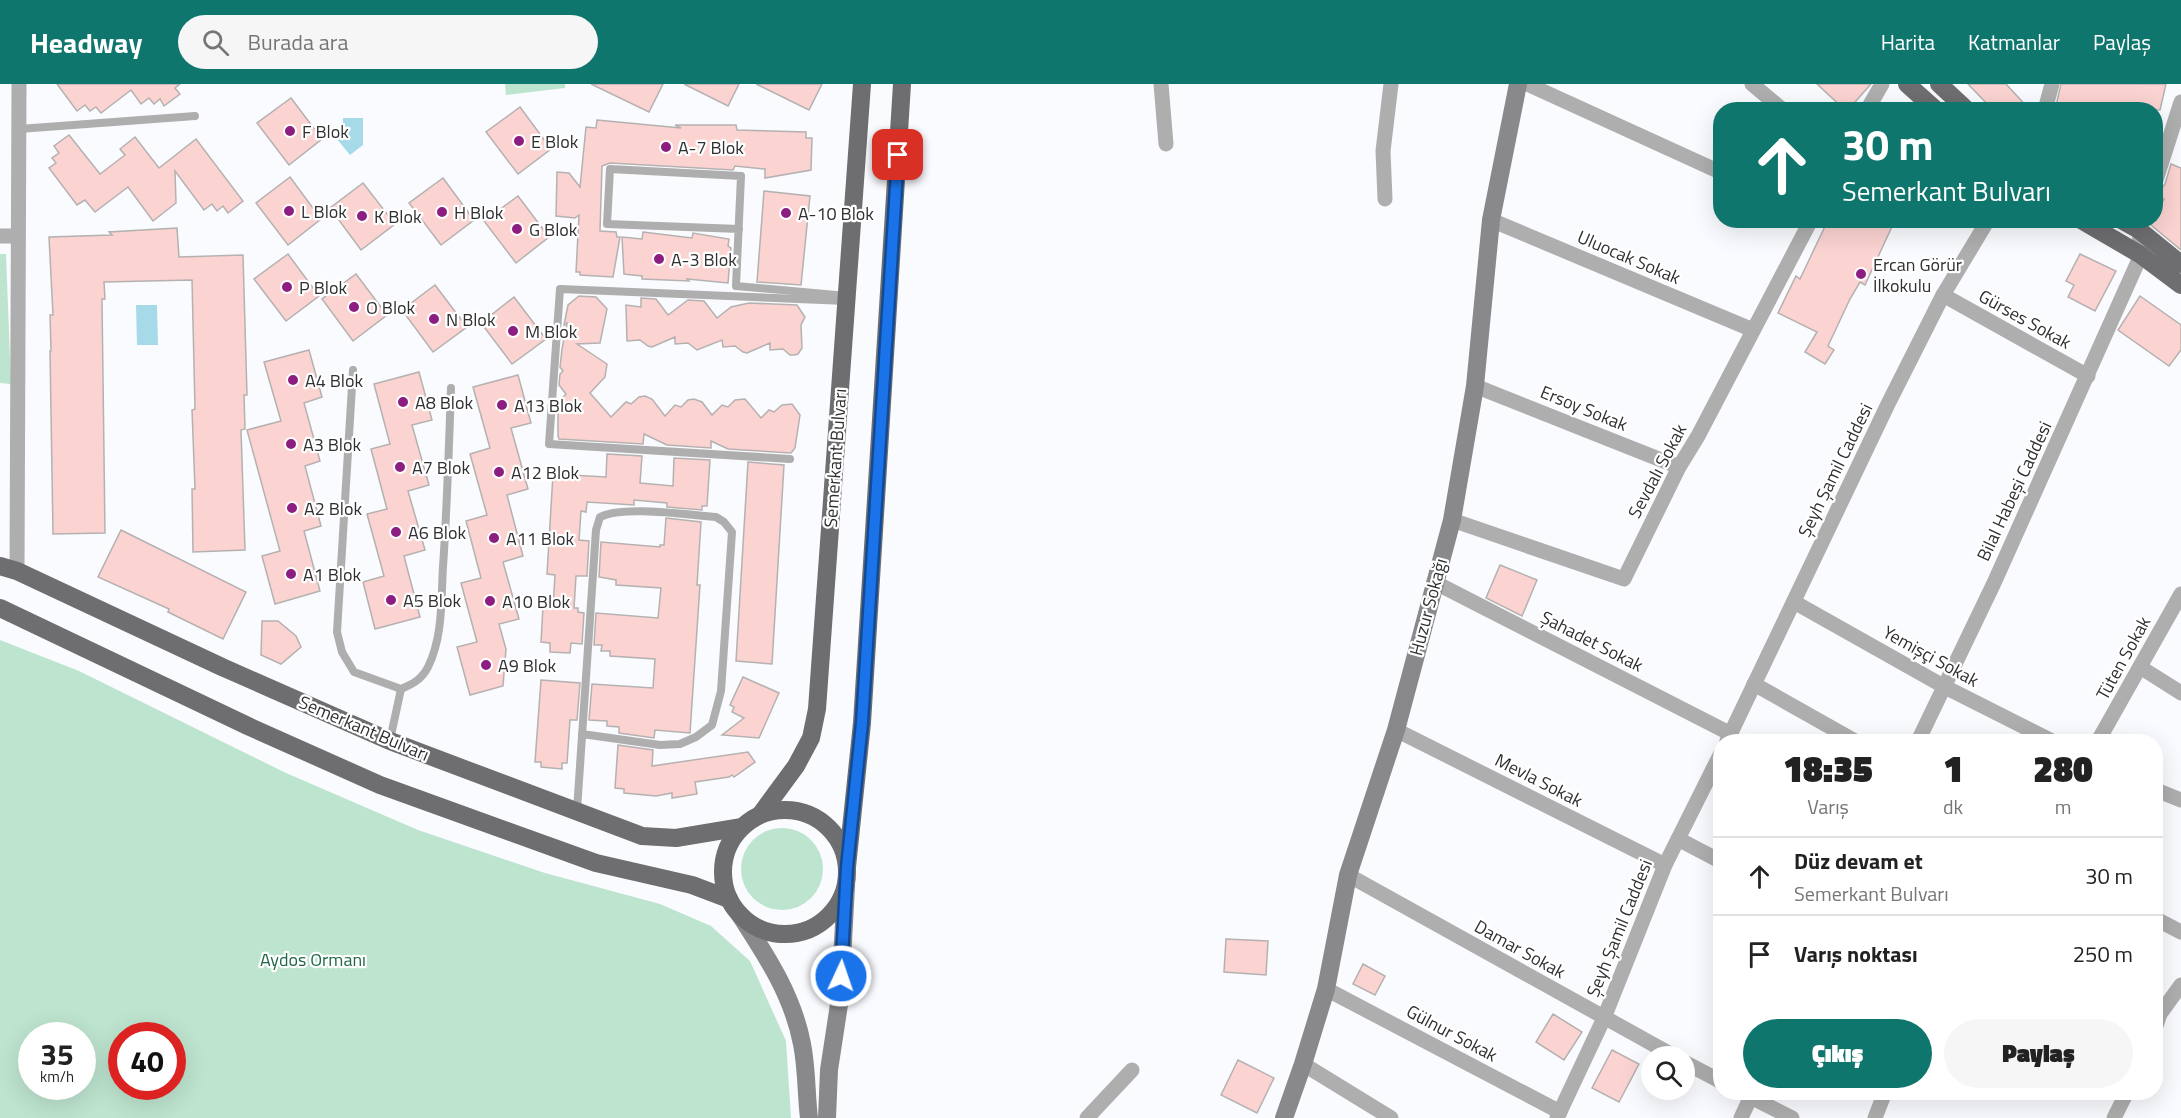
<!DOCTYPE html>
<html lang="tr">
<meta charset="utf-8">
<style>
:root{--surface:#fff;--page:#f6f6f6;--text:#222;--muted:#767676;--line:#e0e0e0;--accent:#0f766e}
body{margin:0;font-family:"Titillium Web",sans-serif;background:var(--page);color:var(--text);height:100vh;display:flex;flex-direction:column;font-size:22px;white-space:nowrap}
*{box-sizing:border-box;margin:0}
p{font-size:20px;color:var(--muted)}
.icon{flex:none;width:33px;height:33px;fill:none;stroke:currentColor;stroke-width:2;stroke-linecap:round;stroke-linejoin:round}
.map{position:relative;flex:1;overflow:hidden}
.drawer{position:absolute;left:1713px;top:650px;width:450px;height:366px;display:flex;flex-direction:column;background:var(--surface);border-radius:24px;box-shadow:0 6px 24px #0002}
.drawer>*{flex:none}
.guide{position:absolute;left:1713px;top:18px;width:450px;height:126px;border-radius:24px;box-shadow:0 6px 24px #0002;background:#0f766e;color:#fff;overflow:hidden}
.buttons{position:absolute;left:1641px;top:962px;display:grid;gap:12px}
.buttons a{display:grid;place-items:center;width:54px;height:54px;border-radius:50%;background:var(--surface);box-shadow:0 6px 24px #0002;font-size:30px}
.speed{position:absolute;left:18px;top:938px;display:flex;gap:12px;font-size:30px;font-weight:700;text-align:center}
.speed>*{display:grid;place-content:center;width:78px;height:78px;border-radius:50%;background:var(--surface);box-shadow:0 6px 24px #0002;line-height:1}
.speed small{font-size:15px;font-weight:400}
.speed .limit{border:9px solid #d22;background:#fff;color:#111}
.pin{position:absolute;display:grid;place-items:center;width:51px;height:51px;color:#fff;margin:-26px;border-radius:12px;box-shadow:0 3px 9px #0006}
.me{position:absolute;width:66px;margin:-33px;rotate:3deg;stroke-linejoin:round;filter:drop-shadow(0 0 4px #0008)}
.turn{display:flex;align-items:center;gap:21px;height:126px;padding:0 30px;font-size:27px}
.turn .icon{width:78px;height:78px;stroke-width:2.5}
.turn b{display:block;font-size:42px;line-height:51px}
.eta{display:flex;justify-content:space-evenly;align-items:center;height:102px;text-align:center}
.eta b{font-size:36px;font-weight:800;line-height:42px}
.action{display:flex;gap:12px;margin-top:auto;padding:12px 30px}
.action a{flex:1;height:69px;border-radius:36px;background:var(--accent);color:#fff;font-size:24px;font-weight:800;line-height:69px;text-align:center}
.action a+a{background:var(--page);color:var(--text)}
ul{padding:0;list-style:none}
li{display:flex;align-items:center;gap:18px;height:78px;padding:0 30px;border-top:2px solid var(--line)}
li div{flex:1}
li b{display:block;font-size:22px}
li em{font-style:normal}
header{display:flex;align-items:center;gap:36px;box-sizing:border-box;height:84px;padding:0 30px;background:var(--accent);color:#fff}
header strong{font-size:28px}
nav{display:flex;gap:33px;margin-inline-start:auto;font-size:21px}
.search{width:420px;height:54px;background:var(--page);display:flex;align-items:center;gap:15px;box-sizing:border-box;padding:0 21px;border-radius:33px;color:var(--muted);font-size:22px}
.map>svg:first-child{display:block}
</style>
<header>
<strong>Headway</strong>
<div class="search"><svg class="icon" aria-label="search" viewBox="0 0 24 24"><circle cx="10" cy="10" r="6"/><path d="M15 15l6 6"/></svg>Burada ara</div>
<nav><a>Harita</a><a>Katmanlar</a><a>Paylaş</a></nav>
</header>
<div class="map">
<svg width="2181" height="1034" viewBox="0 0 2181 1034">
<rect width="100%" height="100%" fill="#fafbff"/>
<g fill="#bde4cf" fill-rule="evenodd">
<path d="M505,0h60v4l-59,7z"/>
<path d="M0,170h6l5,130 -11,-1z"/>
<path d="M0,556l79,31 207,102 132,57 127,43 115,31 51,22 39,35 36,80 5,77h-791zM32,951h50v51h-50zM122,951h50v51h-50z"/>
<circle cx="782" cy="785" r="41"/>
</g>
<g fill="#a7dae9">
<path d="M343,34h20v27l-13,10 -13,-16 6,-4z"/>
<path d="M136,221h21l1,40h-21z"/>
</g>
<g fill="#fbd3d1" stroke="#b5b1b1" stroke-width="1.5">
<path d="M57,0h123l-5,4 5,6 -16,12 -4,-7 -6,5 -5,-6 -8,6 -10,-14 -30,23 -5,-6 -6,4 -5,-6 -8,6z"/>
<path d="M591,0h72l-14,28z"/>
<path d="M684,0h55l-11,22z"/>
<path d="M756,0h66l-13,26z"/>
<path d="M1817,0h54l-23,26h-3z"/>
<path d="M1968,0h38l24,26h-37z"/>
<path d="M2061,0h105l-6,26h-105z"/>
<path d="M291,14l31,41 -33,26 -32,-42z"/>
<path d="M520,23l31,42 -33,25 -32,-42z"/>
<path d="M597,36l84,8 -6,-3h61l1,5 69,2v6h6l-1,32 -46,8v-9l-30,-3 -2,4 -123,-7 -8,3 -2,65 16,1 1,5h3l-7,40 -33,-2v-3h-4l3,-57 -4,3 -19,-2 1,-44 12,1 11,14 6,-60 10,1z"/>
<path d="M69,51l31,39 25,-19 -5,-6 15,-12 24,31 37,-29 47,62 -15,12 -5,-7 -6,5 -5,-7 -8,6 -29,-39 1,32 -23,18 -25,-34 -33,25 -10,-12 -8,5 -28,-37 7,-5 -4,-5 7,-5 -5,-7z"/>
<path d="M2171,80l10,4v82l-30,-25 2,-5h3v-5l8,-16 -8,-3v-7l6,-1 3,-4z"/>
<path d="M290,93l31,42 -33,26 -32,-42z"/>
<path d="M443,94l31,42 -33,25 -32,-42z"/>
<path d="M363,99l32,41 -34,26 -31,-42z"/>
<path d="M764,107l46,5 -9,89 -44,-3z"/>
<path d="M518,112l31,41 -33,26 -32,-42z"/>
<path d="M1828,136h67l-30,65 -5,-3 -10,17 -22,47 6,4 -9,14 -20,-12 12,-20 -39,-19 18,-37 4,3z"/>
<path d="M177,144l2,29 64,-2 4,140h-3l1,34 -4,1 4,120 -52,2 -1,-63h3l-3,-79 3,-1 -3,-129 -88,2 1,17h-3l3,234 -52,1 -3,-183h1l-1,-36h3l-4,-78 63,-2 -3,-3z"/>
<path d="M643,148l49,6 1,-5 36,6 -1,7 3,2 -3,35 -41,-4 2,2 -47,-2v-3l-18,-2 -2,-37 20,2z"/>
<path d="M288,170l31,42 -33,25 -32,-42z"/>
<path d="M2080,170l36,17 -21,40 -27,-14 6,-12 -8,-4z"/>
<path d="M356,190l31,41 -34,26 -31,-42z"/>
<path d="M435,201l32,42 -34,25 -31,-42z"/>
<path d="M579,212l17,1 11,12 -7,34 -23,1 30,20 -2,13 -15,16 21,24 15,-15 5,2 8,-7 6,-1 7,3 13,17 10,-11 6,2 7,-7 6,-1 8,3 10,13 10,-10 6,2 7,-7 10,-1 16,19 8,-8 5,2 8,-7 10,-1 8,11 -5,33 -4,5 -63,-4 -17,-8v7l-44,-3 -23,-11 -1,10 -84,-5 -1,-3v-33l8,-9 -7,-9 1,-11 3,-3 -3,-4 2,-18 5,-26 -3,2 4,-20z"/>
<path d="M2140,212l41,29v25l-12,16 -51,-36z"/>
<path d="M514,213l32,42 -34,25 -31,-41z"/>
<path d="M641,214l15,1 12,16 20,-15 16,1 13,17 14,-11 18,-4 48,2 8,12 -4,8 1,23 -4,6 -4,1h-4l-7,-6 -13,1v-7l-23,10 -4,-1 -8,-6 -12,1 -1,-7 -25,10 -9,-7 -13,1v-7l-23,10 -4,-1 -8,-6 -13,1 -1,-36 15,2z"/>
<path d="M309,266l13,47 -18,6 16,58 -15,5 16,60 -17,5 16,60 -45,13 -13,-48 18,-5 -33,-121 34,-9 -17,-59z"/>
<path d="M419,288l13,48 -20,5 17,60 -21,6 17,59 -21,6 16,61 -45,12 -12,-47 21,-6 -17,-62 20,-5 -16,-60 19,-5 -16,-60z"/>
<path d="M518,291l13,48 -20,5 17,61 -21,6 16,61 -20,6 16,57 -20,5 7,25 -3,37 -33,9 -13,-48 20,-5 -16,-59 20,-5 -15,-57 21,-6 -17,-61 20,-6 -17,-61z"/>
<path d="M607,370l35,2 -2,27 33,3 1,-28 36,2 -3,46h-5v4l-35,-3v-4l-33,-3v5l-47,-3 -1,10 -5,-1 -2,29 10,1 -2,35h-11l-2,32h4v4l6,1 -2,31 -11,-1 -1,10 -20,-1v-9l-9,-1 2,-36h10l2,-31 -8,-1 6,-100 53,3z"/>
<path d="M748,378l36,3 -12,199 -36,-3z"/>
<path d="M666,434l35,4 -4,63h3l-10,148 -35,-3 -1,8 -35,-5v-6l-12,-1v-5l-18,-1 3,-36 61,4 2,-29 -45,-3v-5h-9l1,-6h-8l2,-32 62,5 3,-30 -45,-3v-5l-17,-3 2,-35 59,5v-2h4z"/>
<path d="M121,446l125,62 -23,47 -55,-27 1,-3 -71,-32z"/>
<path d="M1500,481l37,15 -15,36 -36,-18z"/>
<path d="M262,537h16l18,15 5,11 -20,17 -20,-9z"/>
<path d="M743,593l36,16 -20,45 -37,-3 22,-17 -12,-6 2,-5 -4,-2z"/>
<path d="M541,596l39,3 -3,37h-7l-3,43h-5v6l-21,-2v-5h-6z"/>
<path d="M618,661l35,5 -1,16 96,-14 7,10 -21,15 -2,-2 -3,2 -34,5 2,12 -25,4v-5l-16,3 -32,-3v-4l-9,-1z"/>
<path d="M1226,855l42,2 -2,34 -42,-3z"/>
<path d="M1363,880l22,12 -10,19 -22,-11z"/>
<path d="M1553,930l29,18 -18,28 -28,-18z"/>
<path d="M1612,966l27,14 -20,38 -27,-14z"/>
<path d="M1238,976l36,18 -17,35 -36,-18z"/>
</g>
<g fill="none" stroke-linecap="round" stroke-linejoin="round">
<g stroke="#aeaeaf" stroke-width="8">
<path d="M19,45l176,-13"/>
<path d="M739,145l-132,-5 3,-55 131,7 -5,110 111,10"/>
<path d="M353,286l-16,262 5,20 12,20 47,17c12,-5 21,-10 27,-22 15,-30 13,-67 15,-100 4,-59 6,-119 8,-179"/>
<path d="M790,375l-241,-15 11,-155 286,12"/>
<path d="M390,656l11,-51"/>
<path d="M577,726l19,-280 4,-13c25,-12 87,-2 116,0l8,5 8,10 -11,159 -9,34 -16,12 -16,7 -20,1 -78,-11"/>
</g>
<g stroke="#aeaeaf" stroke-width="15">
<path d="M1161,0l5,60"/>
<path d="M1527,0l193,88"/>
<path d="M1752,0l31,26"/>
<path d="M1867,26l15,-26"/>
<path d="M2045,26l7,-26"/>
<path d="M2156,96l25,-78"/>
<path d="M1385,115l-2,-48 8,-67"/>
<path d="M1491,136l262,110"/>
<path d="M0,152h18"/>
<path d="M1943,211l145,81"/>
<path d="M1475,302l204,81"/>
<path d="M1452,436l172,59 55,-112 19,-31 113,-216"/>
<path d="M17,487l2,-487"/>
<path d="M1434,498l297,152"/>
<path d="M1794,518l151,85 107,54"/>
<path d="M2140,583l41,26"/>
<path d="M1754,600l101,57"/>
<path d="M1396,646l269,135"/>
<path d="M1727,657l161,-337 55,-109 45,-75"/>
<path d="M1918,657l76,-158 147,-328 -2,-25 3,-10"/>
<path d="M2098,657l83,-147"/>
<path d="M2156,706l25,10"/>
<path d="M1678,755l42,22"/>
<path d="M1348,791l326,181"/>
<path d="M2156,835l25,13"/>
<path d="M1326,905l234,123"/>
<path d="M2156,942l4,-12 21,-29"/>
<path d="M1684,978l36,19"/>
<path d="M1303,980l88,54"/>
<path d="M1741,1008l51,26"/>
<path d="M1087,1034l45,-48"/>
<path d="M1557,1034l47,-100 61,-153 55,-110"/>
<path d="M1741,1034l12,-26"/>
<path d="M1875,1034l10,-26"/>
<path d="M2114,1034l13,-26"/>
</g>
<g stroke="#89888a" stroke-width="18">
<path d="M740,831c26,40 53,81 62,129 5,25 4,49 7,74"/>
<path d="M827,1034l2,-48 11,-72 6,-112"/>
<path d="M1284,1034l19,-54 23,-75 22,-114 48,-145 56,-210 23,-134 16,-166 27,-136"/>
</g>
<g stroke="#6e6e70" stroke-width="18">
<path d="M1907,0l29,26"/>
<path d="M1939,0l28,26"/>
<path d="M2081,136l60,35 40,30"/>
<path d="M2121,136l18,10 42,34"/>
<path d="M0,482l17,5 205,96 168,74 252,95 34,2 66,-11"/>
<path d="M0,524l250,119 130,58 216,78 96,22 37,14"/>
<circle cx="785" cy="788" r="62"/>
<path d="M760,731l36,-49 15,-28 6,-29 45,-625"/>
<path d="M847,783l15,-144 40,-639"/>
</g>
</g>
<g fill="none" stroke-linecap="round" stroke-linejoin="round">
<g stroke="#114b97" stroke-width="15">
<path id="route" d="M841,892l6,-109 15,-144 36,-568"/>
</g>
<use href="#route" stroke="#1a73e8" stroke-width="10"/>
</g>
<g fill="#8c1e81" stroke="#fff" stroke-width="2">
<circle cx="290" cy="47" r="6"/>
<circle cx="519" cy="57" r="6"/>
<circle cx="666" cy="63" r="6"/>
<circle cx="289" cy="127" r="6"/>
<circle cx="442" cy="128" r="6"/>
<circle cx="786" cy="129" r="6"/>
<circle cx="362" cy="132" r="6"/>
<circle cx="517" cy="145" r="6"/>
<circle cx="659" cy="175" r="6"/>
<circle cx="1861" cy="190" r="6"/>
<circle cx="287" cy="203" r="6"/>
<circle cx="354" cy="223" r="6"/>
<circle cx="434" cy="235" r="6"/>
<circle cx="513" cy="247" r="6"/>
<circle cx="293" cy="296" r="6"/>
<circle cx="403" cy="318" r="6"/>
<circle cx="502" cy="321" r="6"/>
<circle cx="291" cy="360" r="6"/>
<circle cx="400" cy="383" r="6"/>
<circle cx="499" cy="388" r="6"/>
<circle cx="292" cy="424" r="6"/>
<circle cx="396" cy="448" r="6"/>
<circle cx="494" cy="454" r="6"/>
<circle cx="291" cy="490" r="6"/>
<circle cx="391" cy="516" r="6"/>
<circle cx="490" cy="517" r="6"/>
<circle cx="486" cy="581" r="6"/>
</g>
<g text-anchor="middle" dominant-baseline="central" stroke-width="4.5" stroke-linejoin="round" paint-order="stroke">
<g font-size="18" fill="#2f3031" stroke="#fff" text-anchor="start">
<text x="302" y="47">F Blok</text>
<text x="531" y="57">E Blok</text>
<text x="678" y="63">A-7 Blok</text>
<text x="301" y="127">L Blok</text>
<text x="454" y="128">H Blok</text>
<text x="798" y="129">A-10 Blok</text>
<text x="374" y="132">K Blok</text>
<text x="529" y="145">G Blok</text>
<text x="671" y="175">A-3 Blok</text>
<text x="1873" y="180">Ercan Görür<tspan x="1873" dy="21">İlkokulu</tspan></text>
<text x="299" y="203">P Blok</text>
<text x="366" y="223">O Blok</text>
<text x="446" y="235">N Blok</text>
<text x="525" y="247">M Blok</text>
<text x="305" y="296">A4 Blok</text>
<text x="415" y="318">A8 Blok</text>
<text x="514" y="321">A13 Blok</text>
<text x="303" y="360">A3 Blok</text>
<text x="412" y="383">A7 Blok</text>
<text x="511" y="388">A12 Blok</text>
<text x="304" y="424">A2 Blok</text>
<text x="408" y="448">A6 Blok</text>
<text x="506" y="454">A11 Blok</text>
<text x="303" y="490">A1 Blok</text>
<text x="403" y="516">A5 Blok</text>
<text x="502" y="517">A10 Blok</text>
<text x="498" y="581">A9 Blok</text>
</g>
<g font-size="18" fill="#2f3031" stroke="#fff">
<text transform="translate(1629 173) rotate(23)">Uluocak Sokak</text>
<text transform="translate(2025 235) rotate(29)">Gürses Sokak</text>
<text transform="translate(1584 324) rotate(22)">Ersoy Sokak</text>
<text transform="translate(835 374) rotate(-86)">Semerkant Bulvarı</text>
<text transform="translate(1835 386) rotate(-64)">Şeyh Şamil Caddesi</text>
<text transform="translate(1657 387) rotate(-62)">Sevdalı Sokak</text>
<text transform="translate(2014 407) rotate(-65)">Bilal Habeşi Caddesi</text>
<text transform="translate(1428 523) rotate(-75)">Huzur Sokağı</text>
<text transform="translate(1592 557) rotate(27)">Şahadet Sokak</text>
<text transform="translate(1931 572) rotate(29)">Yemişçi Sokak</text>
<text transform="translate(2123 574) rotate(-61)">Tüten Sokak</text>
<text transform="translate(364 644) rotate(23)">Semerkant Bulvarı</text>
<text transform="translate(1539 696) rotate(27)">Mevla Sokak</text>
<text transform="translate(1619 844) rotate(-68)">Şeyh Şamil Caddesi</text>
<text transform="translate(1520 865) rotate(29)">Damar Sokak</text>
<text transform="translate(1452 949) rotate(28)">Gülnur Sokak</text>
</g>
<g font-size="18" fill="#1f6748" stroke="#fff">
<text x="313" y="875">Aydos Ormanı</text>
</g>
</g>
</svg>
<div class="buttons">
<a><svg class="icon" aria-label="search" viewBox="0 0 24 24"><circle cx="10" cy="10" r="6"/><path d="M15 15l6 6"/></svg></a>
</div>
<div class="speed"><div>35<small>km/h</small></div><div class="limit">40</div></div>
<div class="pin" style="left:898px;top:71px;background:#d93025"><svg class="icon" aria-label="arrive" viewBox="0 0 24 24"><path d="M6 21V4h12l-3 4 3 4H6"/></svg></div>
<svg class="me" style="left:841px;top:892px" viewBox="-20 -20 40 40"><circle r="17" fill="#1a73e8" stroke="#fff" stroke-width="3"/><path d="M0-11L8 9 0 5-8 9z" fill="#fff"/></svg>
<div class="guide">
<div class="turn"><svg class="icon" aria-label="ahead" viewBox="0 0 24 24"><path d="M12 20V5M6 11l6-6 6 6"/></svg><div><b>30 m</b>Semerkant Bulvarı</div></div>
</div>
<section class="drawer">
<div class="eta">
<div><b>18:35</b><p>Varış</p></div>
<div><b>1</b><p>dk</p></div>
<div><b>280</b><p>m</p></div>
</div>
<ul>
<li><svg class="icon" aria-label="ahead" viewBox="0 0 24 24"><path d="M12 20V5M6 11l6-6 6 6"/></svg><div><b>Düz devam et</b><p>Semerkant Bulvarı</p></div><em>30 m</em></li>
<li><svg class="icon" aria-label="arrive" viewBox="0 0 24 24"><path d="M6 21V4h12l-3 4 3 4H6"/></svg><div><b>Varış noktası</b></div><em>250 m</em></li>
</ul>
<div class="action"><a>Çıkış</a><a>Paylaş</a></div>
</section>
</div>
